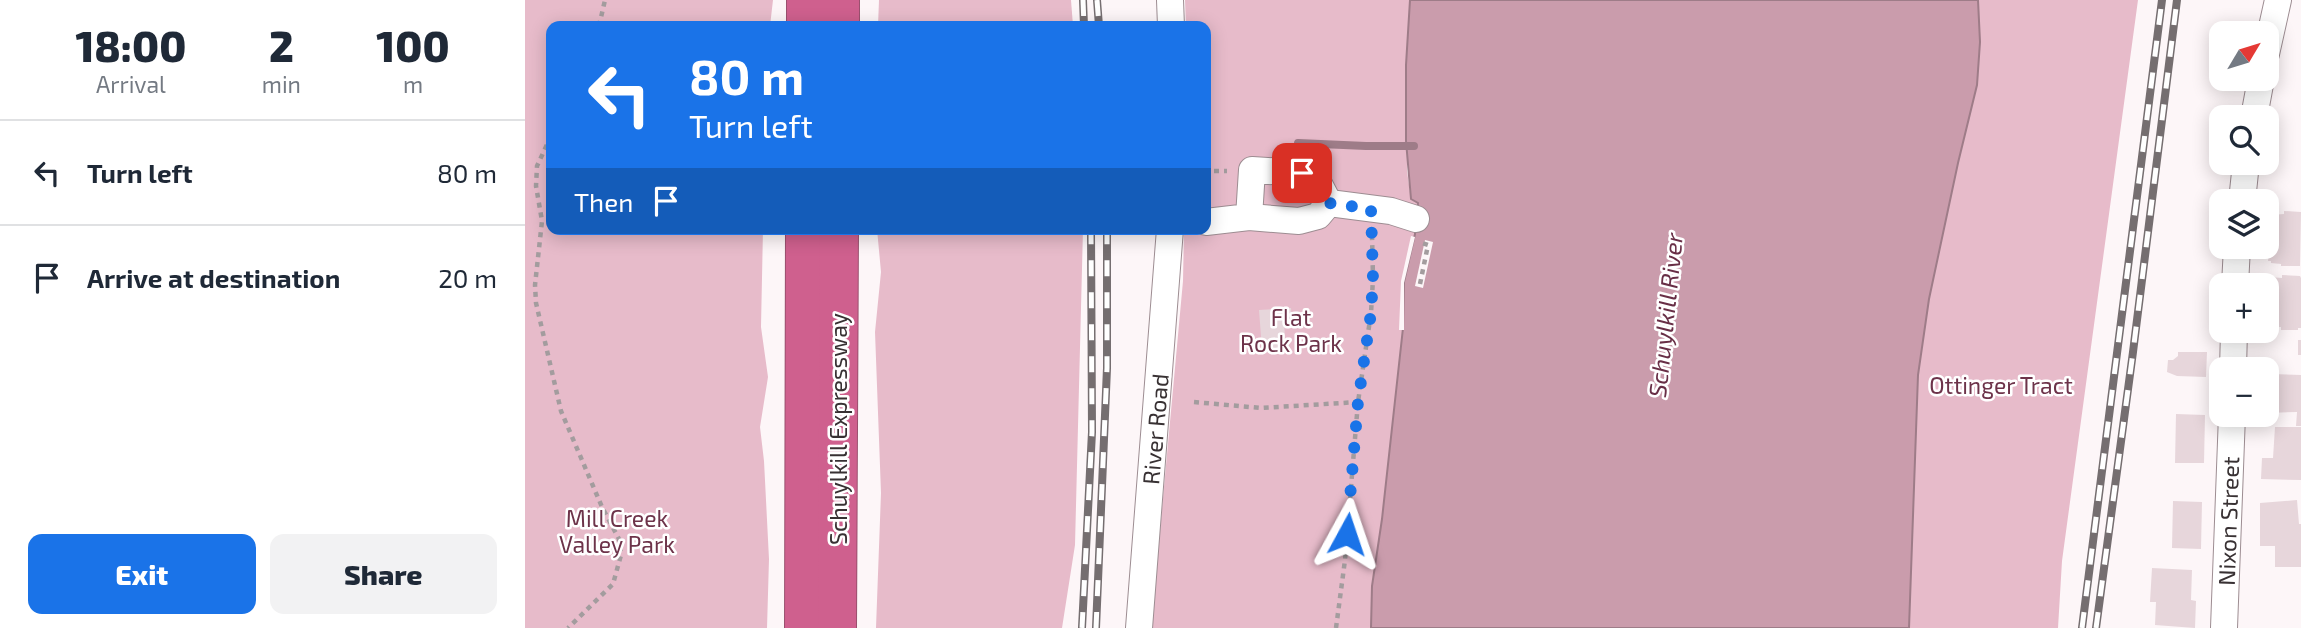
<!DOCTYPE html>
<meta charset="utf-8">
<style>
:root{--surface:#fff;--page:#f2f2f3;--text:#1f2937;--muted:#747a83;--line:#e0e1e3;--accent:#1a73e8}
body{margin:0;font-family:"Exo 2",sans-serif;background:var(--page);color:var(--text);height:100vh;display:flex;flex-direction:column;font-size:26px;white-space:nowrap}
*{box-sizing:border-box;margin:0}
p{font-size:23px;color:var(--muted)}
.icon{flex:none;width:38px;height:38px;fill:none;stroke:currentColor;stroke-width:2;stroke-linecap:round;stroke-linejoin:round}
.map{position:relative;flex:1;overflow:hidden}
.sheet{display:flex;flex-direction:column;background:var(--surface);width:525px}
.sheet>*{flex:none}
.top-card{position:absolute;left:21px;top:21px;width:665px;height:214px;border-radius:14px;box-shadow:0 4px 18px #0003;background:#1a73e8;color:#fff;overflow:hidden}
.needle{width:46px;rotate:52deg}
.fabs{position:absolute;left:1684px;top:21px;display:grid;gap:14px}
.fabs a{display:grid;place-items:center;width:70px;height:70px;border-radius:14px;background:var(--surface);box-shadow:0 4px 18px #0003;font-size:35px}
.pin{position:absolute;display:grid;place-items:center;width:60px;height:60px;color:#fff;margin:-30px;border-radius:14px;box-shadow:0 4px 10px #0006}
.me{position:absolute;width:77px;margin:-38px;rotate:5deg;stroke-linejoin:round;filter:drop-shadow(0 0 5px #0008)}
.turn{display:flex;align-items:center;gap:24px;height:147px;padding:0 28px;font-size:32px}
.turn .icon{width:91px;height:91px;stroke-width:2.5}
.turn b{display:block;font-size:49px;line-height:60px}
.then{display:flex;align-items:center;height:66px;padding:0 28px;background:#0003;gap:14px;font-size:26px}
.eta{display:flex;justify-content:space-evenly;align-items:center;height:119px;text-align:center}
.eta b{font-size:42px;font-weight:800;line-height:49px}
.cta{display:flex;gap:14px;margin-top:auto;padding:14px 28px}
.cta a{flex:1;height:80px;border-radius:14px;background:var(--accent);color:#fff;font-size:28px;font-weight:800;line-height:80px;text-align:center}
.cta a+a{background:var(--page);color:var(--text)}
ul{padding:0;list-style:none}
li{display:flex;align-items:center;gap:21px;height:105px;padding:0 28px;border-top:2px solid var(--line)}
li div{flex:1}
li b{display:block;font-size:26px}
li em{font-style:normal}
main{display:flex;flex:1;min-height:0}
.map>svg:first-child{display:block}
</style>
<main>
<section class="sheet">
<div class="eta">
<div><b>18:00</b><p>Arrival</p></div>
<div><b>2</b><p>min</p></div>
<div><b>100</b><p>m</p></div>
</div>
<ul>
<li><svg class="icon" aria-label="left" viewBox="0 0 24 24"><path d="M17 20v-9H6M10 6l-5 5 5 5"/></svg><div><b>Turn left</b></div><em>80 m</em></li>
<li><svg class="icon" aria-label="arrive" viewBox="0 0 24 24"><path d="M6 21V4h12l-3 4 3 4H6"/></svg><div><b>Arrive at destination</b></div><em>20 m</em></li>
</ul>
<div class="cta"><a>Exit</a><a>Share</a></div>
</section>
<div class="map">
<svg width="1776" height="628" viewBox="0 0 1776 628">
<rect width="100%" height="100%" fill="#fdf6f8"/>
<g fill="#e7bbca">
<path d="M0,0h248l-3,26h-219v203h212l-2,98 7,50 -8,50 4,34 5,98 -2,69h-242z"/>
<path d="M354,0h192l2,26h-195z"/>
<path d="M660,0h225l-3,171 4,28 7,4 -3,31 -11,48 -1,46 -21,191 -10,67 -1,42h-220l32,-347 1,-52h22v-203h-20z"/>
<path d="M1453,0h160l-76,561 -4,67h-149l9,-253 11,-76 29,-136 19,-78 3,-43z"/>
<path d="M352,229h206l-8,316 -13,83h-186l5,-135 -6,-161 6,-60z"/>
</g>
<path fill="#ca9cac" stroke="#9e7c88" stroke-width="2" d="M885,0h568l2,42 -3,43 -19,78 -29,136 -11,76 -9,253h-538l1,-42 10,-67 21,-191 1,-46 11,-48 3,-31 -7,-4 -5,-58v-76z"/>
<g fill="#fdf6f8">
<path d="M886,236l4,1 -11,46v47h-5l2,-49z"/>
<path d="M900,240l8,2 -10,46 -8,-2z"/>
</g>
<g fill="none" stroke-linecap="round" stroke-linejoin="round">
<path stroke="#9e7c88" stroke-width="8" d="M773,143l68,3h48"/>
</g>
<g fill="#e7d6db">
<path d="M1759,211l17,1 -1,54h-19v-2l-10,-1v-2h-3l3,-24v-4l-3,-1 2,-17 14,-1z"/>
<path d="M1757,275l18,1 1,2v50h-3v2h-17v-3h-12l-2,-2 1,-45 2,-3 12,1z"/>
<path d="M766,308l1,15 -8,1 2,23 -24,2 -3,-39z"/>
<rect x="1773" y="340" width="3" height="15"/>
<path d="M1653,352h29l-1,25 -29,-1 -10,-4 1,-12h5l5,-4z"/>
<path d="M1743,374l33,1v51h-5l1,-14 -30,1z"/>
<path d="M1651,414l29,1 -1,48h-29z"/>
<path d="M1750,427h26v53l-40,-1 1,-21h11z"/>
<path d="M1772,500l2,24h2v43h-26v-21h-15v-43z"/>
<path d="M1648,501l29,1 -1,47 -29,-1z"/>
<path d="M1627,568l40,2 -1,30 5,1 -1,27 -40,-3 1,-23h-6z"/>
</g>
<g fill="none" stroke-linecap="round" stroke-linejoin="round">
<g stroke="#9d8d92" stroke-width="28">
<g id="minor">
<path d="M645,0l1,26"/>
<path d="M1741,54l12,-54"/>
<path d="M1729,117l7,-38"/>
<path d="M1717,201l4,-38"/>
<path d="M804,203l62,8 25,8"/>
<path d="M724,217l50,4 19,-5 11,-13"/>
<path d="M681,222l43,-5 3,-47 50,3 17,11 10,19"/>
<path d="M1710,285l2,-38"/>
<path d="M1708,369l1,-38"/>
<path d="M614,628l31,-399"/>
<path d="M1699,628l8,-213"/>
</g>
</g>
<g stroke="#9a506e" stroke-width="40">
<g id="highway">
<path d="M281,26v-26"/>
<path d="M315,26v-26"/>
<path d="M279,628l1,-399"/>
<path d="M312,628l2,-399"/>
</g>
</g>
<g stroke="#a39c9e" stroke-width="4.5" stroke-dasharray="5 5" stroke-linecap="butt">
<path d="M74,26l6,-26"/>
<path d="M26,136l-14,30 -1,20 6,35 -7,64 1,18 25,108 41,96 17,32 2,16 -8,29 -45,44"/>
<path d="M689,171h13"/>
<path d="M895,284l8,-39 -6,-2"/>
<path d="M669,402l67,6 97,-6"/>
<path d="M811,628l9,-68 13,-158 13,-89 2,-34 -1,-45"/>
</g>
<use href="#minor" stroke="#fff" stroke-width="26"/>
<use href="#highway" stroke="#cf608e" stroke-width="38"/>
<g stroke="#756e70" stroke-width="8">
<g id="rail">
<path d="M558,0l1,26"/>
<path d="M572,0l2,26"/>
<path d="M557,628l10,-196 -1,-203"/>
<path d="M571,628l11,-260v-139"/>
<path d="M1557,628l80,-628"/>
<path d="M1571,628l37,-276 44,-352"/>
</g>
</g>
<use href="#rail" stroke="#fff" stroke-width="5" stroke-dasharray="16" stroke-linecap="butt"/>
</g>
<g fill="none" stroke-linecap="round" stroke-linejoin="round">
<path stroke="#1a73e8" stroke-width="12" stroke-dasharray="0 21.6" d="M777,173l17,11 10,19 42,6 2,70 -2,34 -13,89 -11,132"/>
</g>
<g text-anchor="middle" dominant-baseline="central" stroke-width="5" stroke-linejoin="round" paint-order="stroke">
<g font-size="23" fill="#6d334a" stroke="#fff">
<text x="766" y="317">Flat<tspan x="766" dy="26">Rock Park</tspan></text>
<text x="1476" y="385">Ottinger Tract</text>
<text x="92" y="518">Mill Creek<tspan x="92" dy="26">Valley Park</tspan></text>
</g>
<g font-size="23" fill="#383133" stroke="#fff">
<text transform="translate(313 429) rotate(-90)">Schuylkill Expressway</text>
<text transform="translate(630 429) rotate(-85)">River Road</text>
<text transform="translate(1703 521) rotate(-88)">Nixon Street</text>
</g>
<g font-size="24" font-style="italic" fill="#682e46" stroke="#fff">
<text transform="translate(1140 315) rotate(-84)">Schuylkill River</text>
</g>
</g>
</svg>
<div class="fabs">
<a><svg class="needle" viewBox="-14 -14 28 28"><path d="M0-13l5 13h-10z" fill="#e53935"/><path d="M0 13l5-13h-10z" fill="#747a83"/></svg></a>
<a><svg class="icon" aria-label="search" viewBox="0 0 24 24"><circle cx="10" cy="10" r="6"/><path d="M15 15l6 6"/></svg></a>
<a><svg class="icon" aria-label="layers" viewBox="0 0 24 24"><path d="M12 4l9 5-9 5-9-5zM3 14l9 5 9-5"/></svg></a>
<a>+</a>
<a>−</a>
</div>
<div class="pin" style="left:777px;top:173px;background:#d93025"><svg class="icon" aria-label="arrive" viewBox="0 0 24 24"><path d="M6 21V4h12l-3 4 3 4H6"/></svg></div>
<svg class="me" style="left:822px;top:534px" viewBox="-20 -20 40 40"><path d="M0-17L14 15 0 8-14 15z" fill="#1a73e8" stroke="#fff" stroke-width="4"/></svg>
<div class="top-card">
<div class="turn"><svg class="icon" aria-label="left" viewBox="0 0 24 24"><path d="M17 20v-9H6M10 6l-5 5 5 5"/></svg><div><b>80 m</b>Turn left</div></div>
<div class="then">Then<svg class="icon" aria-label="arrive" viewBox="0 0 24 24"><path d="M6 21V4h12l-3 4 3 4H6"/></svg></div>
</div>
</div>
</main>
